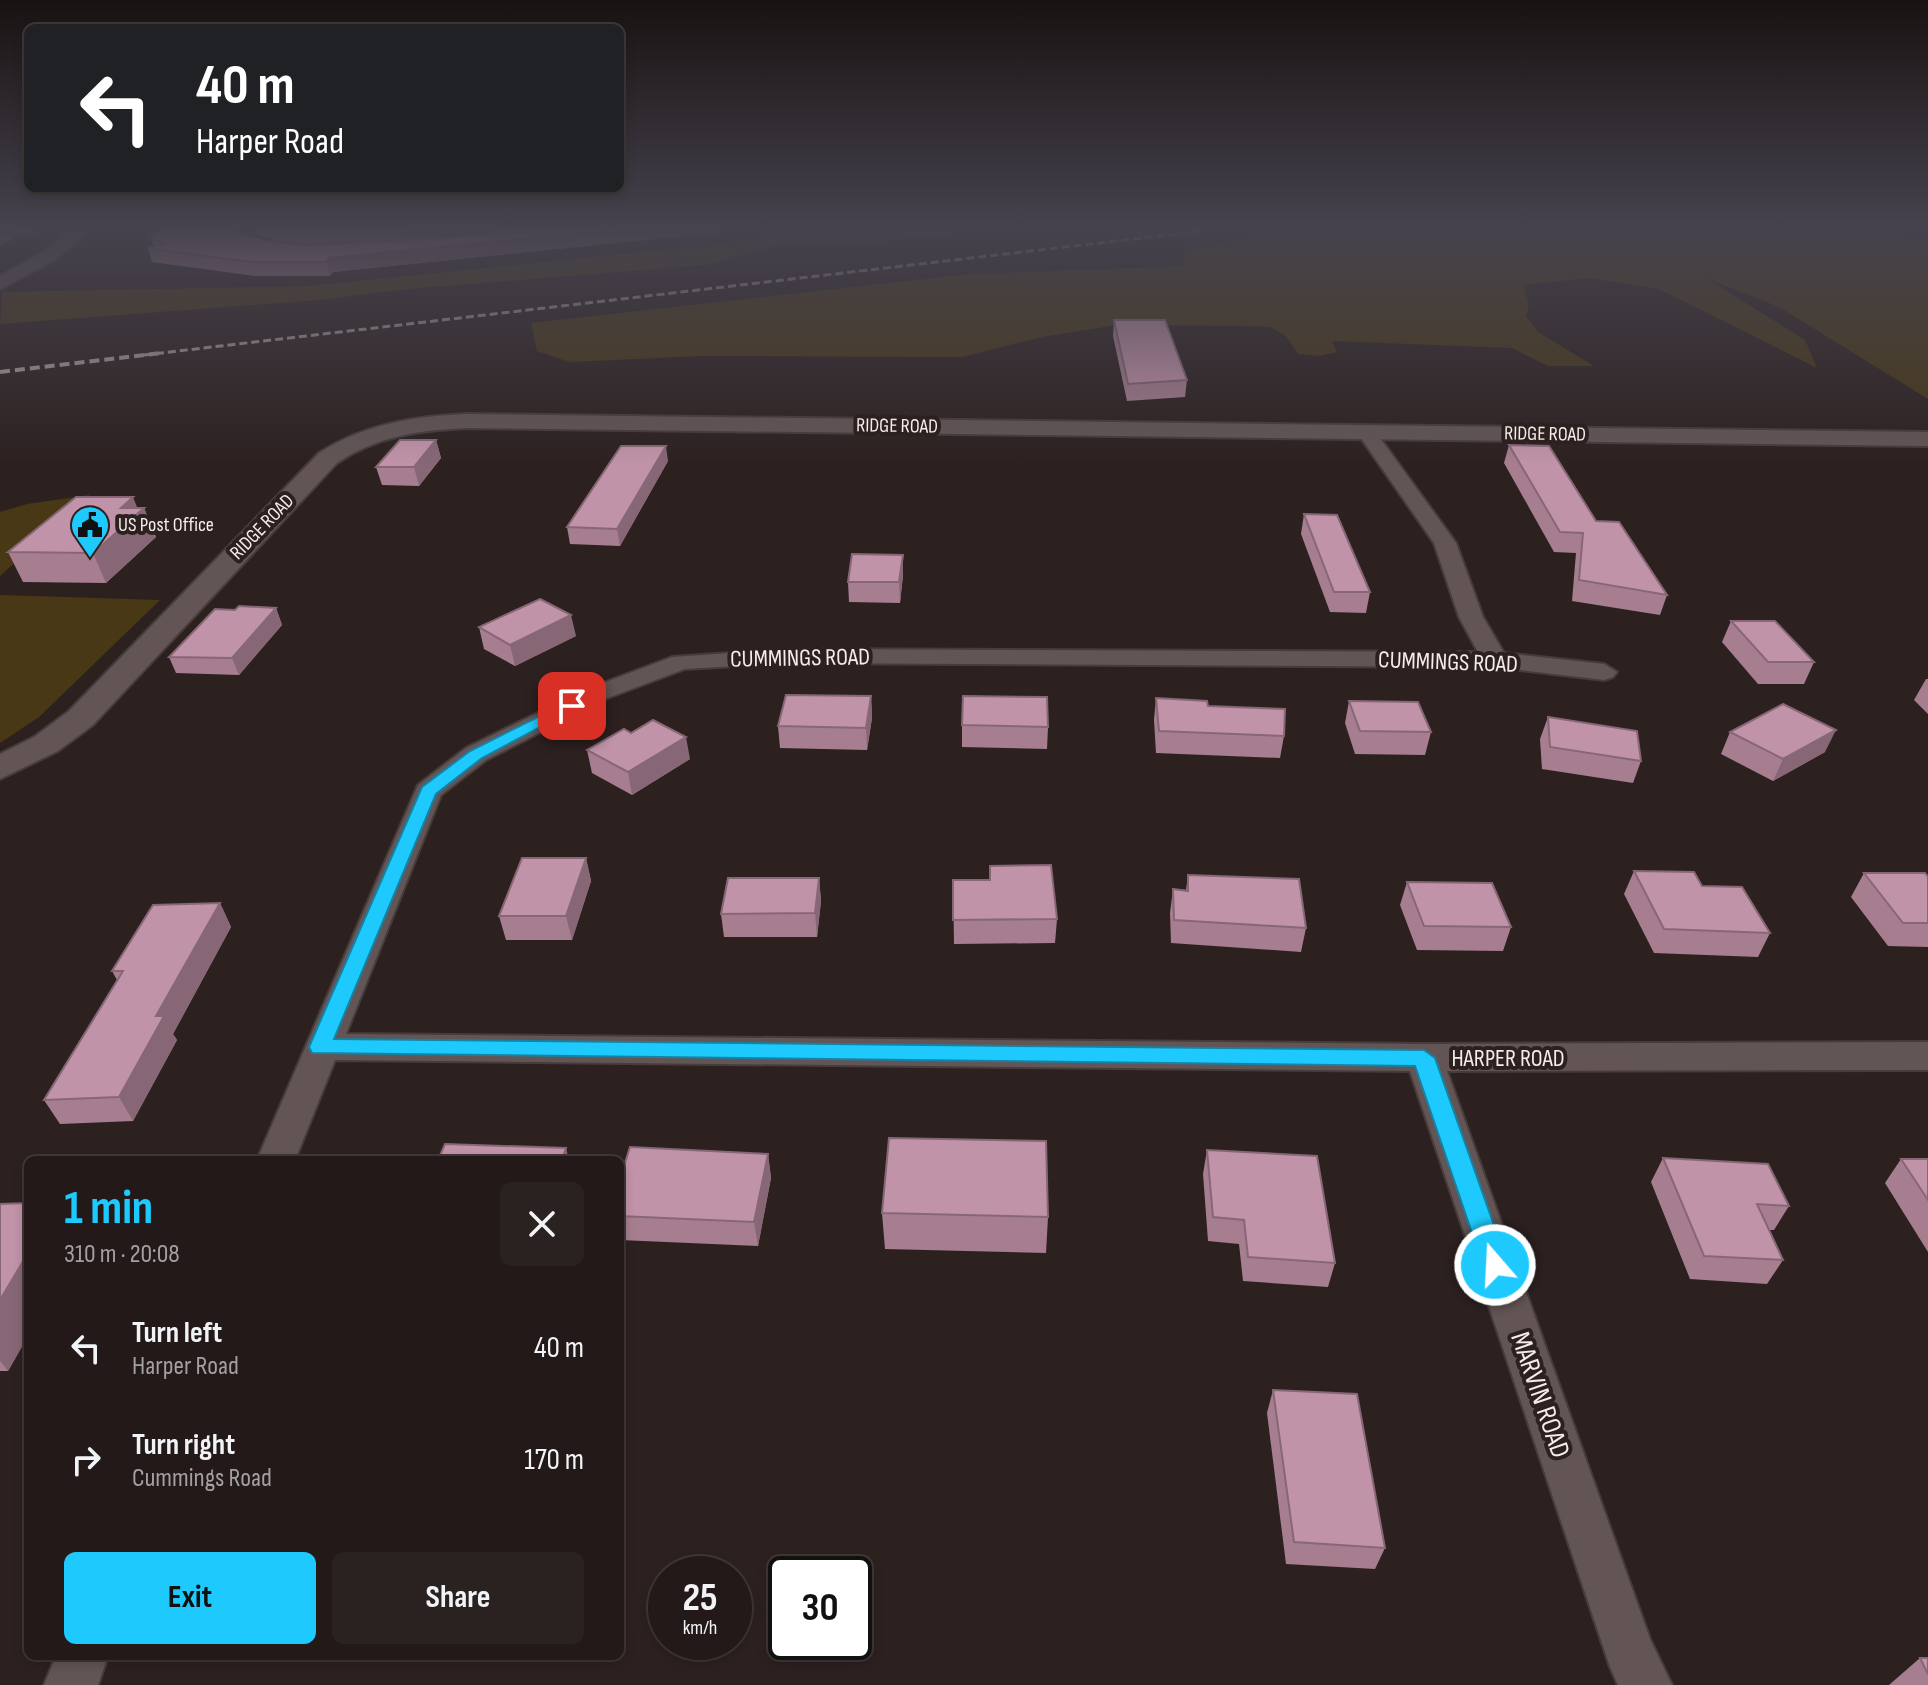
<!DOCTYPE html>
<meta charset="utf-8">
<style>
:root{--surface:#221918;--page:#2a2221;--text:#f1f3f6;--muted:#a2a0a2;--line:#3f3837;--accent:#1ec9fd}
body{margin:0;font-family:"Sofia Sans Condensed",sans-serif;background:var(--page);color:var(--text);height:100vh;display:flex;flex-direction:column;font-size:30px;white-space:nowrap}
*{box-sizing:border-box;margin:0}
p{font-size:26px;color:var(--muted)}
.icon{flex:none;width:44px;height:44px;fill:none;stroke:currentColor;stroke-width:2;stroke-linecap:round;stroke-linejoin:round}
.map{position:relative;flex:1;overflow:hidden}
.side{position:absolute;left:24px;top:1156px;width:600px;height:504px;display:flex;flex-direction:column;background:var(--surface);border-radius:12px;box-shadow:0 4px 12px #0003,0 0 0 2px var(--line)}
.side>*{flex:none}
.hud{position:absolute;left:24px;top:24px;width:600px;height:168px;border-radius:12px;box-shadow:0 4px 12px #0003,0 0 0 2px var(--line);background:#202124;color:#fff;overflow:hidden}
.speed{position:absolute;left:648px;top:1556px;display:flex;gap:16px;font-size:40px;font-weight:700;text-align:center}
.speed>*{display:grid;place-content:center;width:104px;height:104px;border-radius:50%;background:var(--surface);box-shadow:0 4px 12px #0003,0 0 0 2px var(--line);line-height:1}
.speed small{font-size:20px;font-weight:400}
.speed .limit{border:4px solid #111;border-radius:12px;background:#fff;color:#111}
.pin{position:absolute;display:grid;place-items:center;width:68px;height:68px;color:#fff;margin:-34px;border-radius:16px;box-shadow:0 4px 12px #0006}
.me{position:absolute;width:88px;margin:-44px;rotate:341deg;stroke-linejoin:round;filter:drop-shadow(0 0 6px #0008)}
.turn{display:flex;align-items:center;gap:28px;height:168px;padding:0 40px;font-size:36px}
.turn .icon{width:104px;height:104px;stroke-width:2.5}
.turn b{display:block;font-size:56px;line-height:68px}
.round{display:grid;place-items:center;flex:none;width:84px;height:84px;border-radius:12px;background:var(--page)}
.overview{display:flex;align-items:center;justify-content:space-between;height:136px;padding:0 40px}
h1{font-size:48px;font-weight:700;line-height:60px;color:var(--accent)}
.button{display:flex;gap:16px;margin-top:auto;padding:16px 40px}
.button a{flex:1;height:92px;border-radius:12px;background:var(--accent);color:#111;font-size:32px;font-weight:700;line-height:92px;text-align:center}
.button a+a{background:var(--page);color:var(--text)}
ul{padding:0;list-style:none}
li{display:flex;align-items:center;gap:24px;height:112px;padding:0 40px}
li div{flex:1}
li b{display:block;font-size:30px}
li em{font-style:normal}
.map>svg:first-child{display:block}
</style>
<div class="map">
<svg width="1928" height="1685" viewBox="0 0 1928 1685">
<rect width="100%" height="100%" fill="#2d2120"/>
<g fill="#483816">
<path d="M934,229h57l-120,13 -87,1 -78,22 -298,24 -89,11 -319,24 2,-32 307,-6 538,-55 20,5z"/>
<path d="M1339,229h528l44,13h17v157l-149,-92 -73,-29 99,62 12,28 -158,-79 -71,-11 -64,7 5,21 -3,10 12,16 56,34h-46l-36,-18 -180,-7 5,11 -18,4 -21,-2 -12,-18 -16,-9 -23,-1 -130,-1 -75,12 -80,20 -261,-1 -131,6 -33,-11 -6,-28 438,-49 214,-8 2,-18z"/>
<path d="M90,495l-90,81v-64l27,-8z"/>
<path d="M0,595l160,5 -121,117 -39,26z"/>
</g>
<g fill="none" stroke-linecap="round" stroke-linejoin="round">
<g stroke="#463c3c" stroke-width="4">
<g id="minor">
<path d="M1365,425l7,2 84,116 27,74 21,36 100,11 13,8 -4,5 -9,3 -109,-13 -704,-4 -106,6 -80,30 -119,61 -45,35 -95,239 1078,10 504,-2v28l-481,1 203,568 22,46h-54l-8,-18 -200,-596 -1075,-11 -40,100h-38l161,-375 48,-37 121,-59 85,-32 119,-8 687,3 -19,-35 -25,-74 -78,-112z"/>
<path d="M56,1656h52l-10,29h-54z"/>
</g>
</g>
<g stroke="#463c3c" stroke-width="4">
<g id="tertiary">
<path d="M73,229h19l-39,32 -53,28v-13l41,-23z"/>
<path d="M468,414l1460,18v14l-1460,-18c-48,2 -91,8 -131,35l-244,262 -35,26 -58,28v-25l34,-17 35,-26 250,-258c45,-29 96,-37 149,-39z"/>
</g>
</g>
<use href="#minor" fill="#635555" fill-rule="evenodd"/>
<use href="#tertiary" fill="#635555" fill-rule="evenodd"/>
<path stroke="#a89e9d" stroke-width="3" stroke-dasharray="8 4" stroke-linecap="butt" d="M144,355l1074,-126"/>
<path stroke="#a89e9d" stroke-width="4" stroke-dasharray="10 5" stroke-linecap="butt" d="M0,372l161,-19"/>
</g>
<g fill="#a67e90">
<path d="M0,229h39l-5,4h-13z"/>
<path d="M255,229h494l-416,43 -3,4h-75l-103,-14 -4,-14 6,-2 -3,-7 89,-6 28,8 39,4h5l-28,-2 -27,-8z"/>
<path d="M1114,320l73,60 -2,17 -58,4 -14,-65z"/>
<path d="M436,440l5,18 -22,28 -37,-1 -6,-18z"/>
<path d="M1509,445l87,76 71,74 -7,20 -88,-14 4,-48 -22,-1 -50,-89z"/>
<path d="M668,461l-48,85 -50,-2 -3,-17z"/>
<path d="M137,508h7l12,29 -50,46 -83,-1 -15,-30z"/>
<path d="M1304,514l66,78 -4,21 -36,-1 -29,-78z"/>
<path d="M903,555v20l-3,28 -51,-1 -1,-20z"/>
<path d="M276,608l6,17 -43,50 -63,-2 -7,-16 66,-47z"/>
<path d="M1731,621l83,41 -10,22h-46l-36,-42z"/>
<path d="M479,627l97,9 -61,30 -31,-17z"/>
<path d="M1926,679h2v35l-14,-14z"/>
<path d="M871,696l1,22 -5,32 -87,-2 -2,-22z"/>
<path d="M1156,698l52,8 76,30 -4,22 -124,-5 -2,-33z"/>
<path d="M1349,701l82,31 -6,23 -70,-1 -10,-31z"/>
<path d="M1548,717l93,44 -8,22 -91,-14 -2,-30z"/>
<path d="M962,725l86,2 -1,22 -85,-2z"/>
<path d="M1730,732l95,20 -52,29 -52,-27z"/>
<path d="M587,750l103,9 -58,36 -40,-22z"/>
<path d="M586,858l5,23 -19,59h-66l-7,-24z"/>
<path d="M990,866l67,53 -2,24 -101,1 -1,-64h36z"/>
<path d="M1634,871l68,15 68,47 -12,24 -104,-4 -30,-59z"/>
<path d="M1864,873l64,4v70l-40,-1 -37,-49z"/>
<path d="M1188,875l118,53 -5,24 -130,-9 -1,-30 3,-24 13,1z"/>
<path d="M819,878l2,23 -4,36h-93l-3,-23z"/>
<path d="M1407,882l104,45 -8,24 -86,-1 -17,-45z"/>
<path d="M220,903l11,24 -58,107 4,6 -44,81 -73,3 -16,-24 73,-120 -5,-9z"/>
<path d="M1207,1150l128,113 -7,24 -85,-6 -4,-37 -31,-3 -5,-67z"/>
<path d="M768,1154l3,24 -13,68 -138,-6v-24z"/>
<path d="M1663,1158l126,48 -15,24h-5l14,30 -16,24 -77,-5 -39,-97z"/>
<path d="M1901,1159h27v93l-43,-69z"/>
<path d="M28,1203v133l-20,35h-8v-167z"/>
<path d="M882,1213l166,4 -2,36 -161,-4z"/>
<path d="M1273,1390l112,158 -10,21 -89,-5 -19,-151z"/>
<path d="M1920,1658h8v27h-39z"/>
</g>
<g fill="#876776">
<path d="M0,229h19l2,4 -21,13z"/>
<path d="M405,229h118l-115,13z"/>
<path d="M617,229h132l-416,43 -3,4 -4,-14 3,-4z"/>
<path d="M436,440l5,18 -22,28 -5,-19z"/>
<path d="M666,446l2,15 -48,85 -3,-17z"/>
<path d="M133,497l6,15 5,-4 12,29 -50,46 -13,-30 28,-45z"/>
<path d="M903,555v20l-3,28 -1,-21z"/>
<path d="M276,608l6,17 -43,50 -7,-17z"/>
<path d="M571,615l5,21 -61,30 -5,-21z"/>
<path d="M871,696l1,22 -5,32 -1,-22z"/>
<path d="M1836,730l-11,22 -52,29 10,-22z"/>
<path d="M686,737l4,22 -58,36 -4,-23z"/>
<path d="M586,858l5,23 -19,59 -6,-24z"/>
<path d="M819,878l2,23 -4,36 -2,-24z"/>
<path d="M220,903l11,24 -58,107 4,6 -44,81 -14,-24 37,-81z"/>
<path d="M566,1148l3,12h-7z"/>
<path d="M768,1154l3,24 -13,68 -4,-24z"/>
<path d="M28,1253v83l-20,35 -8,-10v-61z"/>
</g>
<g fill="#c193a8" stroke="#876776" stroke-width="2">
<path d="M158,229h78v3l32,9 39,4 136,-7 72,-9h102l-288,29 -3,4h-76l-102,-14 19,-5 -16,-4z"/>
<path d="M280,229h107l-70,3z"/>
<path d="M1114,320h51l22,60 -59,4z"/>
<path d="M400,440h36l-22,27h-38z"/>
<path d="M1509,445l40,1 47,75 23,1 48,73 -88,-15 4,-47 -23,-1z"/>
<path d="M621,446h45l-49,83 -50,-2z"/>
<path d="M76,497h57l-12,11h23l-51,45 -85,-1z"/>
<path d="M1304,514l33,1 33,77h-36z"/>
<path d="M852,554l51,1 -4,27h-51z"/>
<path d="M540,599l31,16 -61,30 -31,-18z"/>
<path d="M239,606l37,2 -44,50 -63,-1 46,-48 20,1z"/>
<path d="M1731,621h44l39,41h-46z"/>
<path d="M786,695l85,1 -5,32 -88,-2z"/>
<path d="M963,696l84,1 1,30 -86,-2z"/>
<path d="M1156,698l51,3 1,5 77,3 -1,27 -125,-5z"/>
<path d="M1349,701l69,1 13,30 -71,-1z"/>
<path d="M1783,704l53,26 -53,29 -53,-27z"/>
<path d="M1548,717l89,14 4,30 -91,-14z"/>
<path d="M653,720l33,17 -58,35 -41,-22 37,-21 7,4z"/>
<path d="M522,858h64l-20,58h-67z"/>
<path d="M1051,865l6,54 -104,1v-40h37v-14z"/>
<path d="M1634,871l60,1 8,14 40,1 28,46 -106,-4z"/>
<path d="M1864,873h61l3,4v46h-25z"/>
<path d="M1188,875l111,4 7,49 -132,-8 -1,-31 15,2z"/>
<path d="M728,878h91l-4,35 -94,1z"/>
<path d="M1407,882l85,1 19,44 -87,-1z"/>
<path d="M220,903l-64,113h8l-45,81 -75,3 79,-129h-11l41,-66z"/>
<path d="M889,1138l157,3 2,76 -166,-4z"/>
<path d="M445,1144l121,4 -4,12h-124z"/>
<path d="M630,1147l138,7 -14,68 -134,-6v-37z"/>
<path d="M1207,1150l110,6 18,107 -87,-6 -4,-37 -31,-3z"/>
<path d="M1663,1158l105,6 21,42 -32,-2 26,56 -79,-4z"/>
<path d="M1901,1159h27v41z"/>
<path d="M28,1203v50l-28,47v-96z"/>
<path d="M1273,1390l84,4 28,154 -91,-6z"/>
<path d="M1920,1658h8v16z"/>
</g>
<linearGradient id="sky" x2="0" y2="1"><stop stop-color="#191212"/><stop offset="0.49" stop-color="#46434e"/><stop offset="1" stop-color="#46434e" stop-opacity="0"/></linearGradient>
<rect width="1928" height="465" fill="url(#sky)"/>
<path fill="#1ec9fd" stroke="#1483a4" stroke-width="2" d="M566,703l14,3 -98,52 -46,36 -102,245 1090,11 11,8 73,207 -4,8 -9,3 -9,-3 -3,-8 -68,-199 -1103,-13 -3,-6 113,-260 48,-36z"/>
<defs>
<g id="civic-pin" transform="scale(2)"><path d="M0 17L-7.5 6A9.5 9.5 0 1 1 7.5 6Z" fill="#1ec9fd" stroke="#2d2120"/><path d="M-.6-6.5H3V-4.5H.6V-3L4-1V1h2V6H-6V1h2V-1L-.6-3ZM-1.2 2.5V6h2.4V2.5Z" fill="#111"/></g>
</defs>
<g fill-rule="evenodd">
<use href="#civic-pin" x="90" y="525"/>
</g>
<g text-anchor="middle" dominant-baseline="central" stroke-width="8" stroke-linejoin="round" paint-order="stroke">
<g font-size="20" fill="#f5eceb" stroke="#2d2120">
<text transform="translate(897 426) rotate(1)">RIDGE ROAD</text>
<text transform="translate(1545 434) rotate(1)">RIDGE ROAD</text>
<text transform="translate(262 527) rotate(-46)">RIDGE ROAD</text>
</g>
<g font-size="20" fill="#f5eceb" stroke="#2d2120" text-anchor="start">
<text x="118" y="525">US Post Office</text>
</g>
<g font-size="24" fill="#f5eceb" stroke="#2d2120">
<text transform="translate(800 658) rotate(-1)">CUMMINGS ROAD</text>
<text transform="translate(1448 662) rotate(2)">CUMMINGS ROAD</text>
<text x="1508" y="1058">HARPER ROAD</text>
</g>
<g font-size="28" fill="#f5eceb" stroke="#2d2120">
<text transform="translate(1540 1395) rotate(71)">MARVIN ROAD</text>
</g>
</g>
</svg>
<div class="speed"><div>25<small>km/h</small></div><div class="limit">30</div></div>
<div class="pin" style="left:572px;top:706px;background:#d93025"><svg class="icon" aria-label="arrive" viewBox="0 0 24 24"><path d="M6 21V4h12l-3 4 3 4H6"/></svg></div>
<svg class="me" style="left:1495px;top:1265px" viewBox="-20 -20 40 40"><circle r="17" fill="#1ec9fd" stroke="#fff" stroke-width="3"/><path d="M0-11L8 9 0 5-8 9z" fill="#fff"/></svg>
<div class="hud">
<div class="turn"><svg class="icon" aria-label="left" viewBox="0 0 24 24"><path d="M17 20v-9H6M10 6l-5 5 5 5"/></svg><div><b>40 m</b>Harper Road</div></div>
</div>
<section class="side">
<div class="overview"><div><h1>1 min</h1><p>310 m · 20:08</p></div><a class="round"><svg class="icon" aria-label="close" viewBox="0 0 24 24"><path d="M6 6l12 12M18 6L6 18"/></svg></a></div>
<ul>
<li><svg class="icon" aria-label="left" viewBox="0 0 24 24"><path d="M17 20v-9H6M10 6l-5 5 5 5"/></svg><div><b>Turn left</b><p>Harper Road</p></div><em>40 m</em></li>
<li><svg class="icon" aria-label="right" viewBox="0 0 24 24"><path d="M7 20v-9h11M14 6l5 5-5 5"/></svg><div><b>Turn right</b><p>Cummings Road</p></div><em>170 m</em></li>
</ul>
<div class="button"><a>Exit</a><a>Share</a></div>
</section>
</div>
